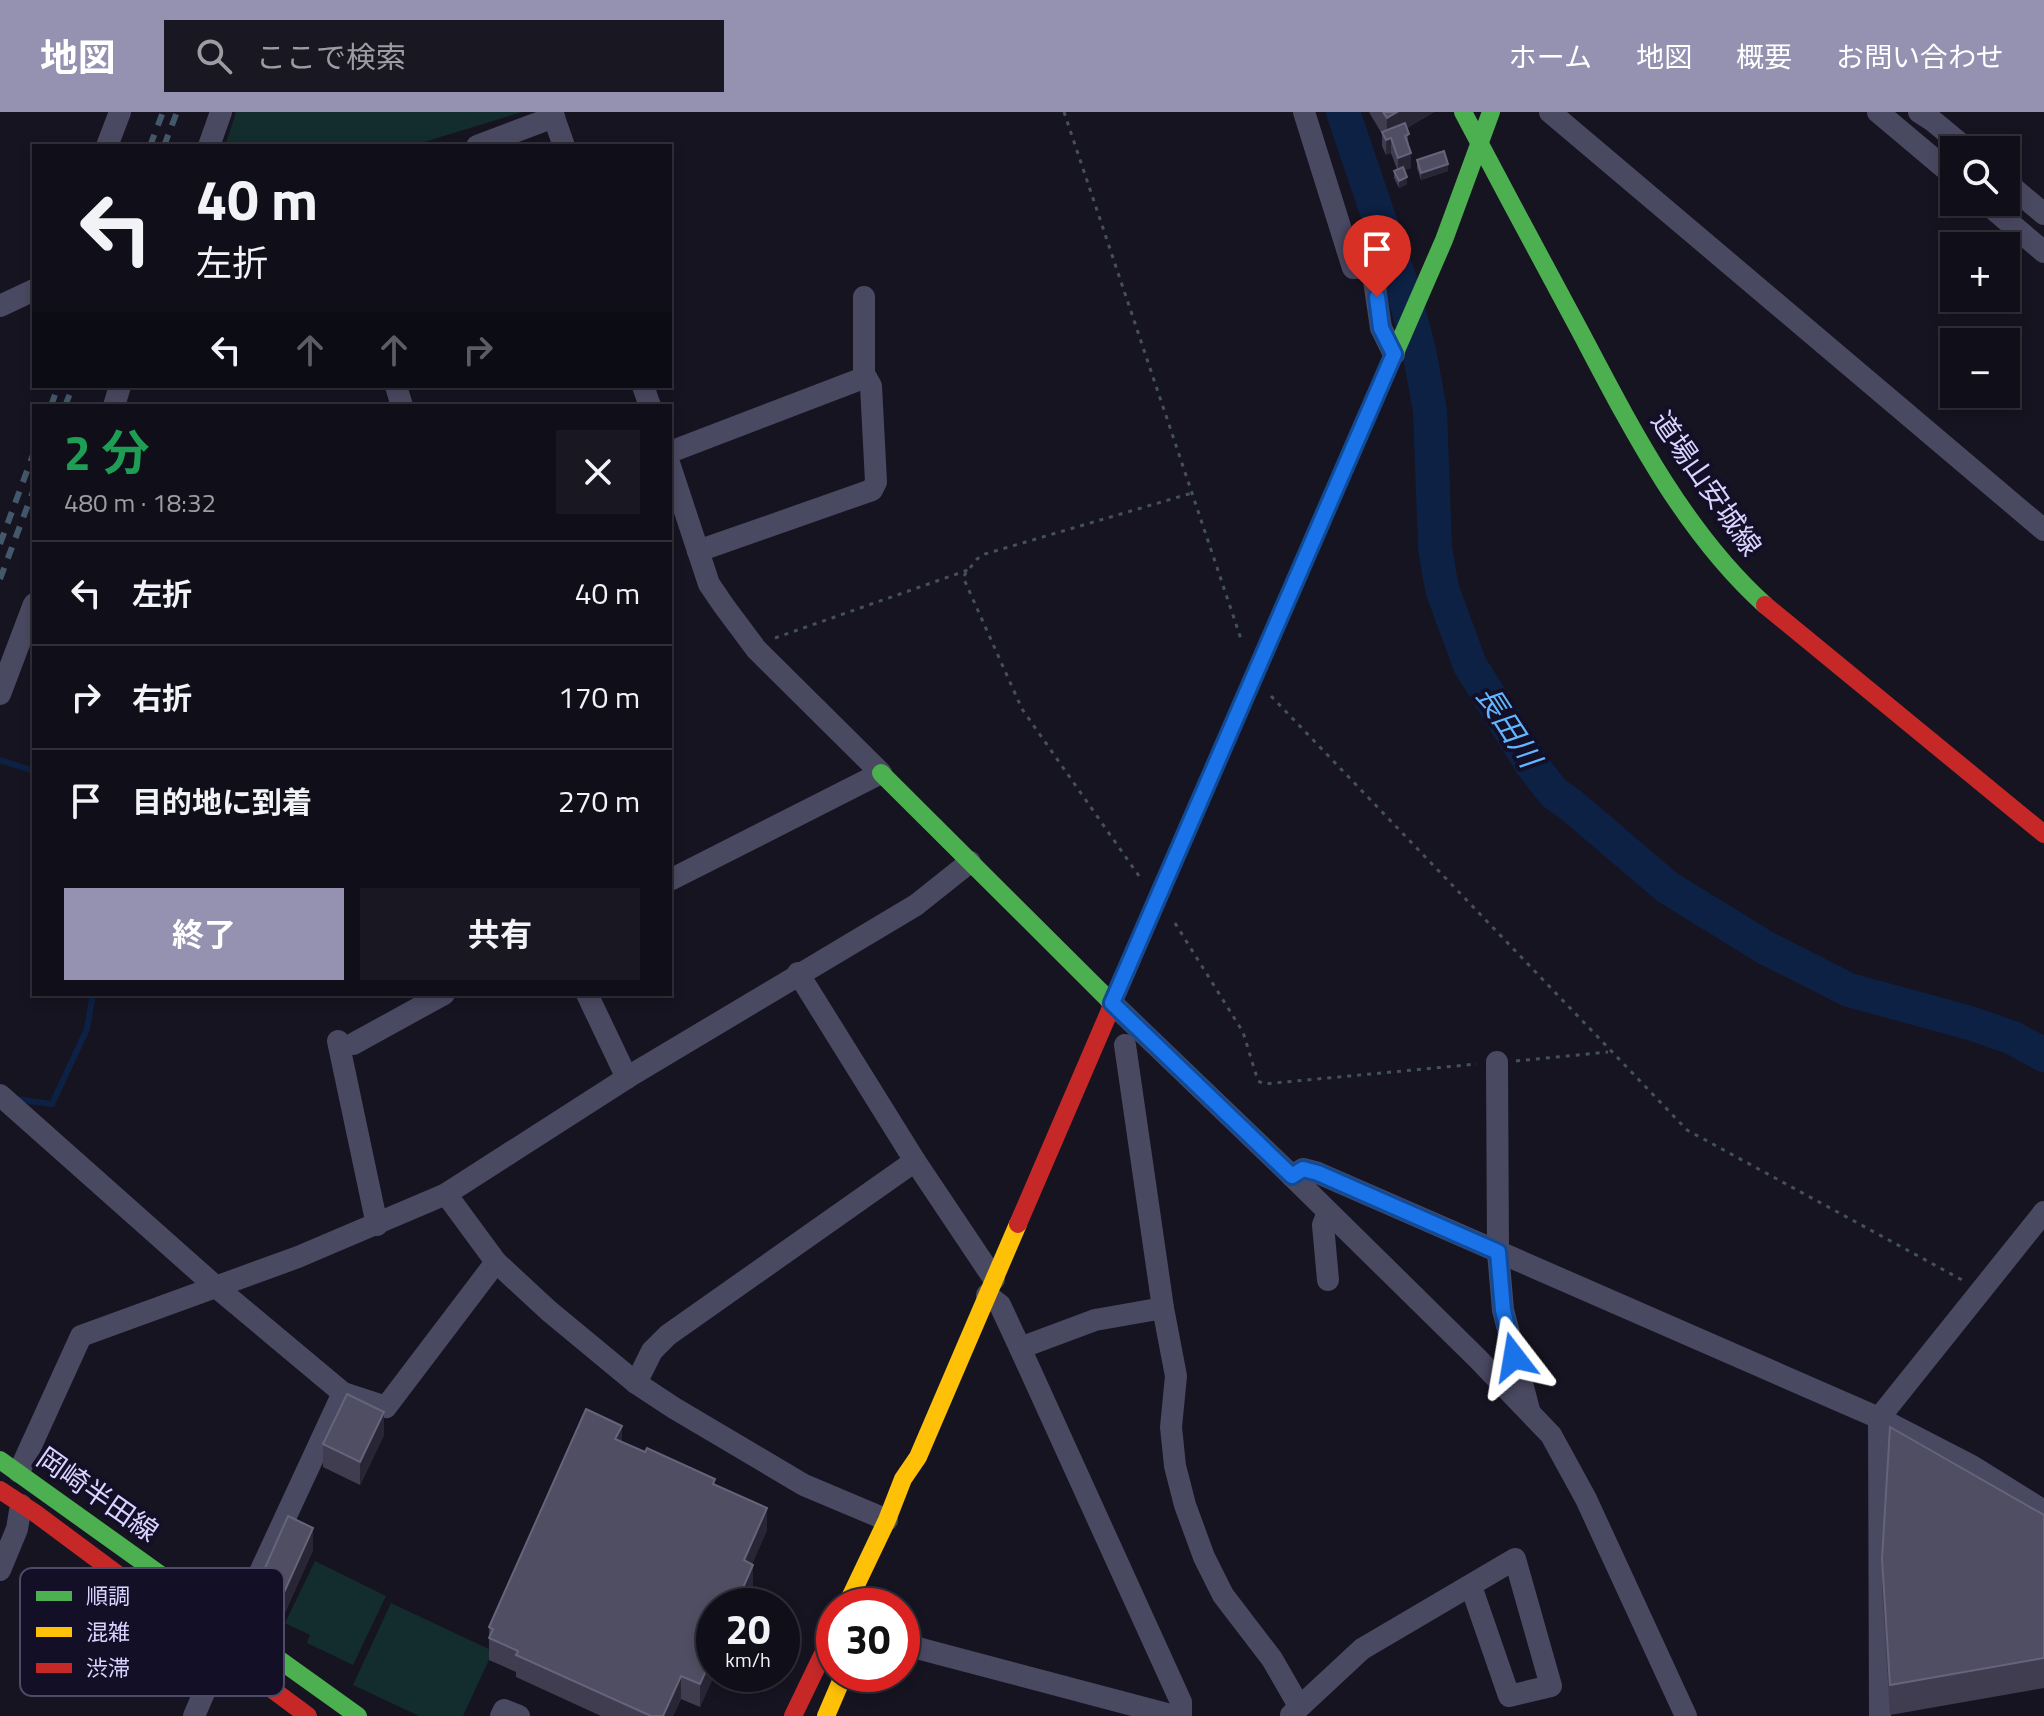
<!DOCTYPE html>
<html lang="ja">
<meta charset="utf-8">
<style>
:root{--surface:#100f19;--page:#191822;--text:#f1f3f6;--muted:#9c9ca2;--line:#302f38;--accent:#9591b1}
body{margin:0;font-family:"Titillium Web","Noto Sans JP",sans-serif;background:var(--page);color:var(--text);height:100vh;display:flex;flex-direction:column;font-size:30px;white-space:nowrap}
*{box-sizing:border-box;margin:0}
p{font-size:26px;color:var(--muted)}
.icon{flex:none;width:44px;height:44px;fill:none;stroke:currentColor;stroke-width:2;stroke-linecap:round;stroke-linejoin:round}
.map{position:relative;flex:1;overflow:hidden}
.sheet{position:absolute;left:32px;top:292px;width:640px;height:592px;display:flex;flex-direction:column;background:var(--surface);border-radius:0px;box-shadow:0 4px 12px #0003,0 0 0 2px var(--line)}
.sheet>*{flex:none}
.banner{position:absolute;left:32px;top:32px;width:640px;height:244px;border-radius:0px;box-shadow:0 4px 12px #0003,0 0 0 2px var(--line);background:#100f19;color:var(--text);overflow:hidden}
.tools{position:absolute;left:1940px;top:24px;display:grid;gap:16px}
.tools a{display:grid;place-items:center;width:80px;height:80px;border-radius:0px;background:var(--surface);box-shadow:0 4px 12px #0003,0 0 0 2px var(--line);font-size:40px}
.speed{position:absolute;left:696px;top:1476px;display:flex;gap:16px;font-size:40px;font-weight:700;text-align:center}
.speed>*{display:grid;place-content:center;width:104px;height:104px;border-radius:50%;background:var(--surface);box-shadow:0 4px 12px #0003,0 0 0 2px var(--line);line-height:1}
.speed small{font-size:20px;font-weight:400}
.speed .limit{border:12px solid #d22;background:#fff;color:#111}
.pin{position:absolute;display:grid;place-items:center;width:68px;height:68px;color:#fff;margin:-82px -34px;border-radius:50% 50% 50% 0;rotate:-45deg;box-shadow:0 0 8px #0007}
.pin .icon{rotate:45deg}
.me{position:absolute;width:88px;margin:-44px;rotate:346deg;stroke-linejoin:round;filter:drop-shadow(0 0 6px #0008)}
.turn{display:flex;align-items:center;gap:28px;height:168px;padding:0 32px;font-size:36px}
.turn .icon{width:104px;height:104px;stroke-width:2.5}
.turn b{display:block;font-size:56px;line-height:68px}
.lanes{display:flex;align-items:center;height:76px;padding:0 32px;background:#0003;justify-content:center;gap:40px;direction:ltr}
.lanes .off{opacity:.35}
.round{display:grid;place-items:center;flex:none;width:84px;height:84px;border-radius:0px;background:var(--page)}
.overview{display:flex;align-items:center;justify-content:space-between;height:136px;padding:0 32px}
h1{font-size:48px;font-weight:700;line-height:60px;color:#1e9e55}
.action{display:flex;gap:16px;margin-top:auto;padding:16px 32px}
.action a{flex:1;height:92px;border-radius:0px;background:var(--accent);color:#fff;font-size:32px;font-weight:700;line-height:92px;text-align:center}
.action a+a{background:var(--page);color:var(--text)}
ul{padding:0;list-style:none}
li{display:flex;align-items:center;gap:24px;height:104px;padding:0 32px;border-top:2px solid var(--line)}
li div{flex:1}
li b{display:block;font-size:30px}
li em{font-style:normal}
header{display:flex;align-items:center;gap:48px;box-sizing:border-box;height:112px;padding:0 40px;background:var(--accent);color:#fff}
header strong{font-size:38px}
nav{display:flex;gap:44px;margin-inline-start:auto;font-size:28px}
.search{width:560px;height:72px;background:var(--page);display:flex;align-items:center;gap:20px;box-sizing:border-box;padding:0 28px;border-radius:0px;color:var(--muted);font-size:30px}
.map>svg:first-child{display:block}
</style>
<header>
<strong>地図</strong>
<div class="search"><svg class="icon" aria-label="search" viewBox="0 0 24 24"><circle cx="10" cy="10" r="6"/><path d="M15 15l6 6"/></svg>ここで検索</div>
<nav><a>ホーム</a><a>地図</a><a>概要</a><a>お問い合わせ</a></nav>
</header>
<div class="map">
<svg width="2044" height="1604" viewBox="0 0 2044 1604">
<rect width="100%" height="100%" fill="#161421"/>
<g fill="#132c2d">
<path d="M236,0h286l-111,34h-186z"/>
<path d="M315,1449l71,35 -33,69 -46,-22 3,-8 -25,-12z"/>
<path d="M391,1491l102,48 -30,65h-44l-66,-31z"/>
</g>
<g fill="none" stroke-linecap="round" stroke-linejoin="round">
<g stroke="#0d2144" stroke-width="6">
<path d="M0,648l34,11"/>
<path d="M15,987l37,5 35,-75 6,-35"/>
</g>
<path stroke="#0d2144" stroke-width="34" d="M1343,0l59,174 17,64 11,61 5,137 7,41 28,76 62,100 22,28 17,12 96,82 99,61 83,42 121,33 43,15 31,17"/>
<g stroke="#44505f" stroke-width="3" stroke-dasharray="4 6" stroke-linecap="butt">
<path d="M1064,0l178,530"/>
<path d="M775,526l193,-68"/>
<path d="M1271,584l416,434 277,151"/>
<path d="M1139,764l-117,-167 -59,-132 14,-18 8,-5 207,-61"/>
<path d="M1175,811l68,109 15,49 6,3 213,-20"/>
<path d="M1516,949l92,-9"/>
</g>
<g stroke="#4a4962" stroke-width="22">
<path d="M552,0l12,34"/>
<path d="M1304,0l49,156 19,-1 9,61 13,26"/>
<path d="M1550,0l494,418"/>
<path d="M1878,0l76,64"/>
<path d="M1919,0l14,9 35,29"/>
<path d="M107,34l13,-34"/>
<path d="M209,34l12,-34"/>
<path d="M477,34l77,-29"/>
<path d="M2006,70l38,32"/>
<path d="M1985,90l59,50"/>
<path d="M0,194l34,-16"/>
<path d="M396,274l6,20"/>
<path d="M643,274l7,20"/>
<path d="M114,294l6,-20"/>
<path d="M670,340l196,-75"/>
<path d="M670,354l39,118 15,22 32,43 125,124 -211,107"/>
<path d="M698,439l174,-61 4,-8 -5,-96 -7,-12v-77"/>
<path d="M0,582l34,-90"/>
<path d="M798,861l117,188 79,118"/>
<path d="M587,882l40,84"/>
<path d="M1112,891l180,173 185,182 74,77 35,64 100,217"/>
<path d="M338,929l39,184"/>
<path d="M353,932l91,-50"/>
<path d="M1125,933l38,263 13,68 -5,51 4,39 10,39 19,52 19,38 49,64 27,47"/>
<path d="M1497,950l1,190 5,58 26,100"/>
<path d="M0,983l215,191 128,107 -108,233"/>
<path d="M1292,1064l11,-7 15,4 561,245 93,48 72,45"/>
<path d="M496,1150l53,49 87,72 38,25 130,77 83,35"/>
<path d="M1328,1168l-5,-55 5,-13"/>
<path d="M987,1183l13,10 20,43 161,354v14"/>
<path d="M1020,1236l75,-28 68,-12"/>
<path d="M636,1271l16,-32 16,-16 247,-174"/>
<path d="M343,1281l43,14 110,-145 -50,-68"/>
<path d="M19,1360l62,-136 217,-79 148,-63 187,-120 283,-169 54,-43"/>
<path d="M0,1458l17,-41 4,-24"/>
<path d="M902,1529l19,8 253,67"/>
<path d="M1291,1603l71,-66 153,-90 36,127 -42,10 -38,-110"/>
<path d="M194,1604l27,-63"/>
<path d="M501,1604l3,-6 15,6"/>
<path d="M1880,1604l-1,-298 165,-206"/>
</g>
<g stroke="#4caf50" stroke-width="18">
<path d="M1463,0c39,74 78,147 118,221 50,95 103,199 184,272"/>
<path d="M881,661l231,230"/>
<path d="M1191,710l253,-582 47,-128"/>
<path d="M0,1348l358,256"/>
</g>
<g stroke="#ffc107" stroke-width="18">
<path d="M846,1494l41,-86 16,-41 15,-22 100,-233"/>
<path d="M826,1604l18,-42"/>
</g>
<g stroke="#c62828" stroke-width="18">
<path d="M1765,493l279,229"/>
<path d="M1018,1112l173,-402"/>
<path d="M0,1378l35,23 273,203"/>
<path d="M793,1604l41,-85"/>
</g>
<g stroke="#43596b" stroke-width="6" stroke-dasharray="12 10" stroke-linecap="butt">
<path d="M150,34l13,-34"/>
<path d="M164,34l13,-34"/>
<path d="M51,294l7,-20"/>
<path d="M65,294l8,-20"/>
<path d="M0,432l34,-92"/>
<path d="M0,467l34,-90"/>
</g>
</g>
<g fill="#403d50">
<path d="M1369,0h65l-27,16 4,40 -7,2 3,14 -8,4 -5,-10v-7l3,-2 -6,-16 -5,2 -4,-9v-12z"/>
<path d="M1417,48l31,11 -27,9 -4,-12z"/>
<path d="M384,1323l-24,50 -37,-18v-23z"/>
<path d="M622,1330l93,43 52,45 -15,34 1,23 -53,120 -19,-8 -8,17h-72l-85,-39v-5l-27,-12v-33z"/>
<path d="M2044,1403v173l-154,27 -8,-126v-30z"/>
<path d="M313,1438l-31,69 -25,-11v-22z"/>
</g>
<g fill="#282635">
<path d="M1397,0h37l-43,26v15l-5,2 1,-37z"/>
<path d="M1411,41v15l-13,5v-15z"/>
<path d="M1448,52v7l-27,9v-7z"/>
<path d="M1407,65v7l-8,4v-7z"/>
<path d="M384,1300v23l-24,50v-23z"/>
<path d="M622,1314v22l-7,-9z"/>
<path d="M767,1396v22l-23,53v-23z"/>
<path d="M313,1416v22l-31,69v-22z"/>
<path d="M753,1453v22l-8,19h-10z"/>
<path d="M714,1541l1,21 -15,33v-23z"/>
<path d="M681,1564v23l-8,17h-10z"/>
</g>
<g fill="#504e63" stroke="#66637b" stroke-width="2">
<path d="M1383,0h14l-10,6z"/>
<path d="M1405,11l4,11 -4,2 6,17 -13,5 -7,-20 -5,2 -4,-8z"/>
<path d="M1444,39l4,13 -27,9 -4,-13z"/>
<path d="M1403,55l4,10 -8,4 -5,-10z"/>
<path d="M347,1282l37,18 -24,50 -37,-18z"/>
<path d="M586,1297l36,17 -7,13 30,13 2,-4 68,31 -2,5 54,24 -23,52 9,5 -18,41h-21v47l-14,31 -19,-8 -18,40h-12l-135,-61 2,-4 -29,-13 4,-9 -4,-2z"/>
<path d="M1890,1315l154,88v143l-154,27 -8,-126z"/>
<path d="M288,1404l25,12 -31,69 -25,-11z"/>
</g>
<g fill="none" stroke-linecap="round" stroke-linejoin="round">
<g stroke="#114b97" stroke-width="20">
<path id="route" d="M1377,185l4,31 13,26 -282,649 180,173 11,-7 15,4 180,79 5,58 11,47"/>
</g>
<use href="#route" stroke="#1a73e8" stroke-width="14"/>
</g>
<g text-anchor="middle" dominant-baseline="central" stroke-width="8" stroke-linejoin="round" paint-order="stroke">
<g font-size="28" fill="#d9d4ff" stroke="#130f26">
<text transform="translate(1707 371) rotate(55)">道場山安城線</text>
<text transform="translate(98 1382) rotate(35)">岡崎半田線</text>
</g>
<g font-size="30" font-style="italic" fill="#62b6ff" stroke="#130f26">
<text transform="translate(1509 614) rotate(57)">長田川</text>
</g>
</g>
<rect x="20" y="1456" width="264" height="128" rx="12" fill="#130f26" stroke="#4e4a67" stroke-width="2"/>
<rect x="36" y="1479" width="36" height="10" fill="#4caf50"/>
<rect x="36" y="1515" width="36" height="10" fill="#ffc107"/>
<rect x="36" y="1551" width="36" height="10" fill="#c62828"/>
<g font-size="22" fill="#d9d4ff">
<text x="86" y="1492">順調</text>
<text x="86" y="1528">混雑</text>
<text x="86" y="1564">渋滞</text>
</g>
</svg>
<div class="tools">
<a><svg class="icon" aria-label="search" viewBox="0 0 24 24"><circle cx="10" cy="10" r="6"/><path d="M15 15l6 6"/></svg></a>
<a>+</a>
<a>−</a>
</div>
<div class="speed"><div>20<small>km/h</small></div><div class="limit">30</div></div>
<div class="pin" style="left:1377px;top:185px;background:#d93025"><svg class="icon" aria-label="arrive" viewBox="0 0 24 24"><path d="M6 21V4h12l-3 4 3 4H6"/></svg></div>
<svg class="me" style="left:1514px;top:1245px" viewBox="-20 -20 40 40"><path d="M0-17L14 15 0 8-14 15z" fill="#1a73e8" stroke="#fff" stroke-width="4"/></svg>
<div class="banner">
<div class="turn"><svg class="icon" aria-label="left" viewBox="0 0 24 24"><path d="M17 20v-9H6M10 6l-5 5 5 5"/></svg><div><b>40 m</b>左折</div></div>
<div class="lanes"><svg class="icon" aria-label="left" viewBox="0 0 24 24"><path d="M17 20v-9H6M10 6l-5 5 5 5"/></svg><svg class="icon off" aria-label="ahead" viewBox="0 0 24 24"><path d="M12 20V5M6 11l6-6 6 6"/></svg><svg class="icon off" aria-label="ahead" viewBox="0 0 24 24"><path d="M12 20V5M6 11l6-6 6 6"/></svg><svg class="icon off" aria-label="right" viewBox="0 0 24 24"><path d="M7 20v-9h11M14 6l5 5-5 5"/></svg></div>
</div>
<section class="sheet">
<div class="overview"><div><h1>2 分</h1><p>480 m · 18:32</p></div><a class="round"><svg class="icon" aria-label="close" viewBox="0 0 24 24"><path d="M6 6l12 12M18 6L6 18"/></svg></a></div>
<ul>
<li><svg class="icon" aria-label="left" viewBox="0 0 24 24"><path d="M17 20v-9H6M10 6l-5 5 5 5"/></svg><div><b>左折</b></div><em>40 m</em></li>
<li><svg class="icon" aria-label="right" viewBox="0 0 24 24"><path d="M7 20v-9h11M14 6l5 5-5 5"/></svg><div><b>右折</b></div><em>170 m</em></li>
<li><svg class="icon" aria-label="arrive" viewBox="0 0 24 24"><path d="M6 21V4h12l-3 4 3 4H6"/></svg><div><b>目的地に到着</b></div><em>270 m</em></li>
</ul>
<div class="action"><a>終了</a><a>共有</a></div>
</section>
</div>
